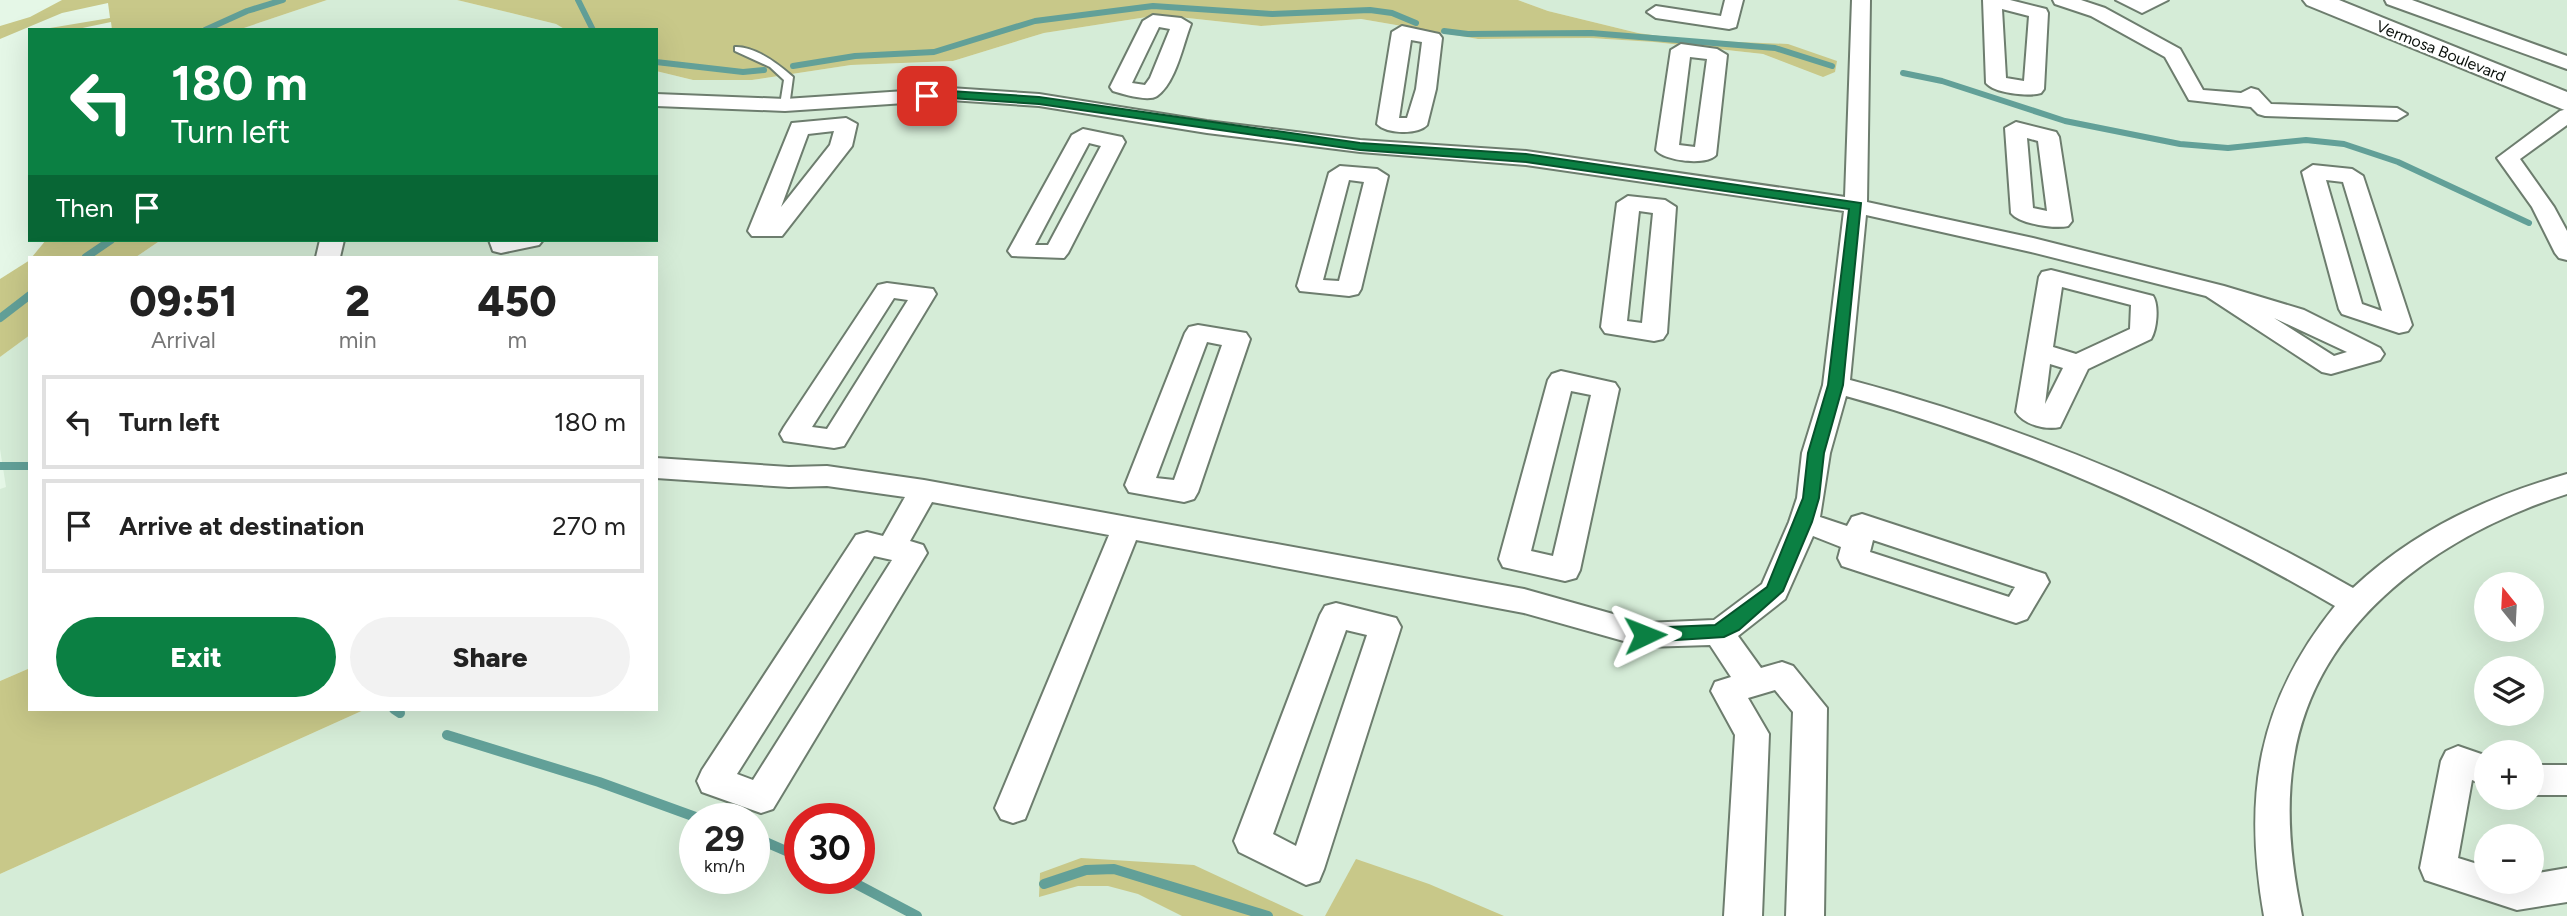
<!DOCTYPE html>
<meta charset="utf-8">
<style>
:root{--surface:#fff;--page:#f2f2f2;--text:#222;--muted:#767676;--line:#e0e0e0;--accent:#0b8043}
body{margin:0;font-family:Figtree,sans-serif;background:var(--page);color:var(--text);height:100vh;display:flex;flex-direction:column;font-size:26px;white-space:nowrap}
*{box-sizing:border-box;margin:0}
p{font-size:23px;color:var(--muted)}
.icon{flex:none;width:38px;height:38px;fill:none;stroke:currentColor;stroke-width:2;stroke-linecap:round;stroke-linejoin:round}
.map{position:relative;flex:1;overflow:hidden}
.details{position:absolute;left:28px;top:256px;width:630px;height:455px;display:flex;flex-direction:column;background:var(--surface);border-radius:0px;box-shadow:0 7px 28px #0002}
.details>*{flex:none}
.banner{position:absolute;left:28px;top:28px;width:630px;height:214px;border-radius:0px;box-shadow:0 7px 28px #0002;background:#0b8043;color:#fff;overflow:hidden}
.needle{width:46px;rotate:342deg}
.tools{position:absolute;left:2474px;top:572px;display:grid;gap:14px}
.tools a{display:grid;place-items:center;width:70px;height:70px;border-radius:50%;background:var(--surface);box-shadow:0 7px 28px #0002;font-size:35px}
.speed{position:absolute;left:679px;top:803px;display:flex;gap:14px;font-size:35px;font-weight:700;text-align:center}
.speed>*{display:grid;place-content:center;width:91px;height:91px;border-radius:50%;background:var(--surface);box-shadow:0 7px 28px #0002;line-height:1}
.speed small{font-size:18px;font-weight:400}
.speed .limit{border:10px solid #d22;background:#fff;color:#111}
.pin{position:absolute;display:grid;place-items:center;width:60px;height:60px;color:#fff;margin:-30px;border-radius:14px;box-shadow:0 4px 10px #0006}
.me{position:absolute;width:77px;margin:-38px;rotate:88deg;stroke-linejoin:round;filter:drop-shadow(0 0 5px #0008)}
.turn{display:flex;align-items:center;gap:24px;height:147px;padding:0 28px;font-size:32px}
.turn .icon{width:91px;height:91px;stroke-width:2.5}
.turn b{display:block;font-size:49px;line-height:60px}
.then{display:flex;align-items:center;height:66px;padding:0 28px;background:#0003;gap:14px;font-size:26px}
.eta{display:flex;justify-content:space-evenly;align-items:center;height:119px;text-align:center}
.eta b{font-size:42px;font-weight:800;line-height:49px}
.button{display:flex;gap:14px;margin-top:auto;padding:14px 28px}
.button a{flex:1;height:80px;border-radius:42px;background:var(--accent);color:#fff;font-size:28px;font-weight:800;line-height:80px;text-align:center}
.button a+a{background:var(--page);color:var(--text)}
ul{padding:0;list-style:none}
li{display:flex;align-items:center;gap:21px;height:94px;margin:0 14px 10px;padding:0 14px;border:4px solid var(--line);border-radius:0px}
li div{flex:1}
li b{display:block;font-size:26px}
li em{font-style:normal}
.map>svg:first-child{display:block}
</style>
<div class="map">
<svg width="2567" height="916" viewBox="0 0 2567 916">
<rect width="100%" height="100%" fill="#e5f7e7"/>
<g fill="#d5ecd7" fill-rule="evenodd">
<path d="M327,0h130l99,24 10,6h-328z"/>
<path d="M1518,0h1049v916h-2567v-42l366,-165h290v-452h-520l25,-17h495v-169l37,9h59l99,-15 102,-4 91,-28 116,-18 101,11 100,-7 117,20 112,-1 64,4 109,12 60,23 -85,-33 -100,-11 -90,-22zM2487,584h45v46h-45zM2487,668h45v46h-45zM2487,752h45v46h-45zM695,819h59v59h-59zM800,819h59v59h-59zM2487,836h45v46h-45z"/>
<path d="M30,335v333l-30,13v-192l6,-2 -6,-38v-92z"/>
</g>
<g fill="#c8c889">
<path d="M62,0h265l-89,30h-126l-1,-8 -38,8h-35l72,-12 -2,-15 -46,10 -62,26v-13l30,-9z"/>
<path d="M457,0h1061l30,11 90,22 52,7 98,4 49,17 -2,11 -12,5 -60,-23 -109,-12 -64,-4 -112,1 -117,-20 -100,7 -101,-11 -116,18 -91,28 -102,4 -99,15h-59l-37,-9v-41h-90l-10,-6z"/>
<path d="M46,240h115l-25,17h-104z"/>
<path d="M30,260v75l-30,22v-78z"/>
<path d="M30,668v41h336l-366,165v-193z"/>
<path d="M1081,858l113,7 110,51h-122l-44,-22 -30,-8h-30l-39,11 1,-24z"/>
<path d="M1356,859l73,25 75,32h-179z"/>
</g>
<g fill="none" stroke-linecap="round" stroke-linejoin="round">
<g stroke="#62a098" stroke-width="6">
<path d="M578,0l15,30"/>
<path d="M205,30l42,-19 36,-11"/>
<path d="M1444,31l24,3 123,-1 184,15 57,18"/>
<path d="M656,62l87,10 21,-2"/>
<path d="M793,66l62,-10 79,-4 101,-31 118,-15 119,8 98,-4 22,3 24,10"/>
<path d="M1903,73l39,8 123,40 115,23 48,4 78,-8 38,4 54,18 131,61"/>
</g>
<g stroke="#62a098" stroke-width="8">
<path d="M86,257l25,-17"/>
<path d="M0,318l30,-23"/>
<path d="M0,466h30"/>
</g>
<g stroke="#62a098" stroke-width="10">
<path d="M394,709l6,4"/>
<path d="M447,735l152,47 102,37"/>
<path d="M754,837l46,20"/>
<path d="M845,878l72,38"/>
<path d="M1044,884l42,-14 28,-1 154,47"/>
</g>
<g stroke="#6d7d6e" stroke-width="4">
<path id="service" d="M735,47c20,-1 43,17 58,30l-4,30 -4,1 -5,-3 4,-25 -14,-13 -35,-16z"/>
</g>
<g stroke="#6d7d6e" stroke-width="4">
<g id="minor">
<path d="M1725,0h18l-7,27 -7,2 -73,-11 -9,-6 9,-6 65,10z"/>
<path d="M1852,0h18l-3,202 166,36 191,48 80,24 76,38 4,6 -4,6 -49,14 -9,-2 -116,-76 -175,-44 -165,-37 -16,165c177,47 343,117 503,208 62,-58 134,-91 214,-114v20c-125,40 -250,125 -273,263 -9,53 -3,107 8,159h-38c-21,-120 -7,-213 71,-310 -155,-90 -316,-162 -489,-210l-16,57 -10,64 27,9 5,-9 10,-3 183,60 4,8 -22,37 -11,4 -174,-57 -4,-8 3,-11 -28,-11 -28,63 -47,37 23,32 21,-6 11,4 34,42 -3,208h-38l7,-204 -18,-22 -27,8 21,36 -7,182h-38l11,-181 -24,-44 4,-9 16,-5 -21,-32 -65,2 -121,-34 -388,-73 -111,279 -12,4 -12,-4 -6,-11 114,-273 -177,-33 -22,39 13,4 4,8 -154,256 -12,4 -59,-21 -5,-11 5,-11 154,-235 11,-3 16,4 22,-39 -78,-11 -38,1 -133,-9v-20l133,9 38,-1 97,14 600,109 121,34 69,-3 48,-36 27,-62 8,-24 5,-45 21,-68 21,-174 -318,-46 -166,-13 -153,-19 -168,-27 -89,-6 -165,11 -129,-5v-12l129,5 165,-11 89,6 168,27 153,19 166,11 319,46zM2274,318l73,34 -13,4zM1873,540l142,47 -6,10 -139,-45zM874,556l18,4 -139,220 -16,-6z"/>
<path d="M1983,0h27l36,9 2,4 -4,76 -3,4c-13,4 -47,0 -55,-10zM2002,9l27,7 -5,65 -18,-3z"/>
<path d="M2053,0h28l24,8 75,41 23,41 38,3 10,-5 7,2 13,14 126,4 10,6 -10,6 -132,-4 -7,-2 -7,-7 -62,-7 -24,-43 -74,-41 -36,-12z"/>
<path d="M2116,0h52l-26,13z"/>
<path d="M2385,0h27l155,56v13l-180,-65z"/>
<path d="M1153,15l28,3 10,6c-8,20 -15,59 -34,72 -9,6 -34,-2 -44,-5l-3,-4 33,-66zM1159,27l11,2 -20,49 -5,7 -13,-2z"/>
<path d="M1402,26l37,8 3,4 -6,51 -9,36c-9,10 -41,9 -50,-1l15,-92zM1411,40l11,2 -6,47 -9,29h-8z"/>
<path d="M1681,44l36,5 10,6 -11,100c-9,11 -52,6 -60,-5l15,-100zM1690,57l17,2 -12,88 -16,-2z"/>
<path d="M2567,109v16l-47,34 34,48 13,24v29l-8,-2 -4,-5 -23,-46 -35,-49 63,-47z"/>
<path d="M846,118l11,6 -5,22 -70,90h-30l-4,-5 44,-108zM834,131l-4,14 -49,62 27,-73z"/>
<path d="M2016,122l40,10 3,5 13,84 -4,5c-13,3 -49,-2 -57,-13l-6,-85zM2027,138l11,3 9,70 -14,-3z"/>
<path d="M1083,129l39,8 3,5 -57,111 -4,5 -52,-2 -4,-5 64,-116zM1089,143l12,3 -53,99h-13z"/>
<path d="M2313,165l39,4 11,7 49,149 -4,6 -9,2 -57,-19 -3,-5 -37,-137zM2326,180l17,2 39,129 -20,-7z"/>
<path d="M1340,166l37,3 11,7 -27,113 -3,5 -9,2 -49,-5 -3,-5 32,-113zM1349,180l15,2 -25,99 -16,-1z"/>
<path d="M1628,196l37,4 11,7 -9,126 -4,6 -9,2 -49,-8 -4,-6 16,-124zM1639,211l14,2 -11,110 -15,-2z"/>
<path d="M320,240h24l-4,17h-24z"/>
<path d="M489,240h54l-4,5 -38,8 -8,-2z"/>
<path d="M2051,270l102,26c6,9 4,33 -2,43l-63,30 -28,58c-14,3 -36,-2 -44,-15l23,-135 3,-5zM2062,287l69,18 -1,24 -54,25 -23,-7zM2050,364l13,4 -18,36z"/>
<path d="M887,283l46,6 3,5 -92,152 -10,2 -50,-7 -4,-7 4,-7 94,-142zM894,298l14,2 -81,129 -15,-2z"/>
<path d="M1198,325l48,8 4,6 -52,153 -4,7 -10,3 -55,-10 -4,-7 60,-152 4,-6zM1207,342l15,3 -48,135 -18,-2z"/>
<path d="M1561,371l54,12 4,6 -39,181 -4,8 -11,3 -62,-14 -4,-8 49,-179 4,-6zM1571,391l20,4 -38,161 -22,-5z"/>
<path d="M1336,603l60,15 5,9 -77,242 -5,12 -13,4 -67,-33 -5,-11 86,-226 5,-9zM1346,630l21,5 -71,211 -23,-12z"/>
<path d="M2458,746l29,10v30l-15,-6 -14,78 29,9v15h45v-8l35,-6v34l-50,8 -92,-30 -5,-12 21,-107 5,-10z"/>
<rect x="2532" y="765" width="35" height="30"/>
</g>
</g>
<g stroke="#6d7d6e" stroke-width="4">
<path id="secondary" d="M2303,0h36l228,92v19l-260,-106z"/>
</g>
<use href="#service" fill="#fff" fill-rule="evenodd"/>
<use href="#minor" fill="#fff" fill-rule="evenodd"/>
<use href="#secondary" fill="#fff" fill-rule="evenodd"/>
</g>
<path fill="#0b8043" stroke="#07532c" stroke-width="2" d="M950,91l89,6 321,46 166,11 335,49 -18,182 -19,68 -5,45 -7,24 -29,69 -44,39 -15,7 -79,5 -9,-7 9,-7 70,-3 52,-38 36,-89 5,-45 20,-68 21,-176 -323,-47 -166,-12 -321,-46 -89,-6 -23,1 -6,-3z"/>
<g text-anchor="middle" dominant-baseline="central" stroke-width="5" stroke-linejoin="round" paint-order="stroke">
<g font-size="16" fill="#080e09" stroke="#fff">
<text transform="translate(2441 51) rotate(22)">Vermosa Boulevard</text>
</g>
</g>
</svg>
<div class="tools">
<a><svg class="needle" viewBox="-14 -14 28 28"><path d="M0-13l5 13h-10z" fill="#e53935"/><path d="M0 13l5-13h-10z" fill="#767676"/></svg></a>
<a><svg class="icon" aria-label="layers" viewBox="0 0 24 24"><path d="M12 4l9 5-9 5-9-5zM3 14l9 5 9-5"/></svg></a>
<a>+</a>
<a>−</a>
</div>
<div class="speed"><div>29<small>km/h</small></div><div class="limit">30</div></div>
<div class="pin" style="left:927px;top:96px;background:#d93025"><svg class="icon" aria-label="arrive" viewBox="0 0 24 24"><path d="M6 21V4h12l-3 4 3 4H6"/></svg></div>
<svg class="me" style="left:1645px;top:635px" viewBox="-20 -20 40 40"><path d="M0-17L14 15 0 8-14 15z" fill="#0b8043" stroke="#fff" stroke-width="4"/></svg>
<div class="banner">
<div class="turn"><svg class="icon" aria-label="left" viewBox="0 0 24 24"><path d="M17 20v-9H6M10 6l-5 5 5 5"/></svg><div><b>180 m</b>Turn left</div></div>
<div class="then">Then<svg class="icon" aria-label="arrive" viewBox="0 0 24 24"><path d="M6 21V4h12l-3 4 3 4H6"/></svg></div>
</div>
<section class="details">
<div class="eta">
<div><b>09:51</b><p>Arrival</p></div>
<div><b>2</b><p>min</p></div>
<div><b>450</b><p>m</p></div>
</div>
<ul>
<li><svg class="icon" aria-label="left" viewBox="0 0 24 24"><path d="M17 20v-9H6M10 6l-5 5 5 5"/></svg><div><b>Turn left</b></div><em>180 m</em></li>
<li><svg class="icon" aria-label="arrive" viewBox="0 0 24 24"><path d="M6 21V4h12l-3 4 3 4H6"/></svg><div><b>Arrive at destination</b></div><em>270 m</em></li>
</ul>
<div class="button"><a>Exit</a><a>Share</a></div>
</section>
</div>
